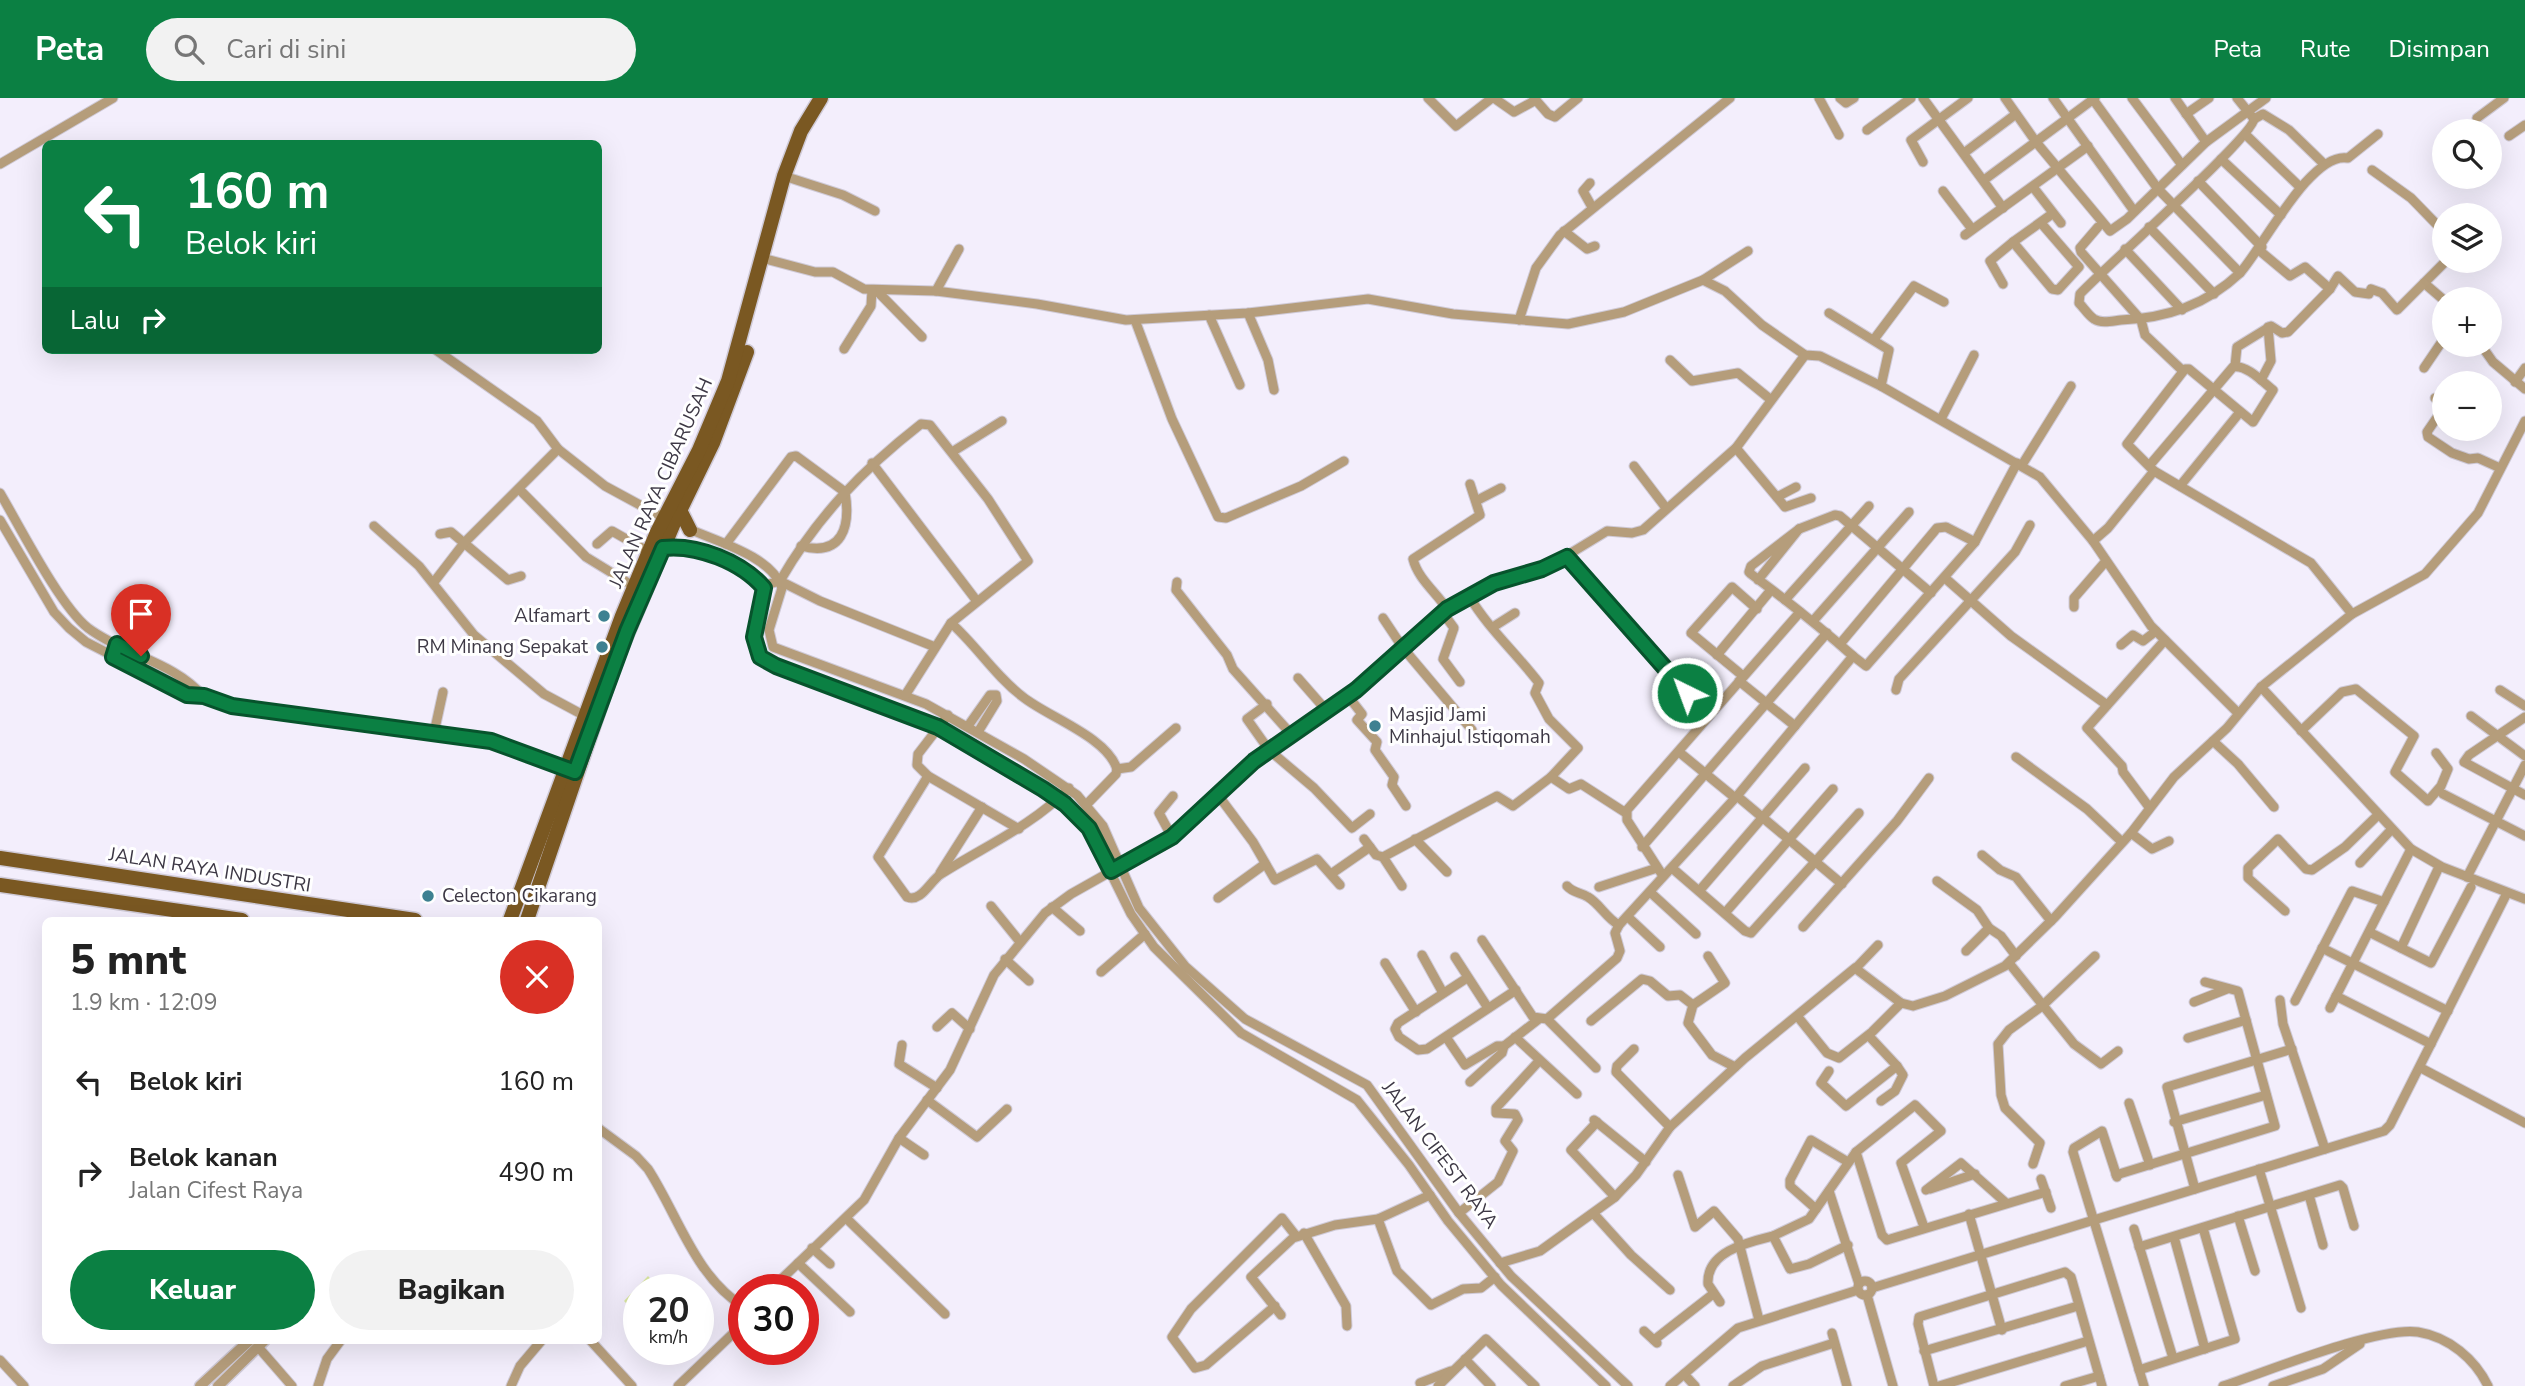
<!DOCTYPE html>
<html lang="id">
<meta charset="utf-8">
<style>
:root{--surface:#fff;--page:#f2f2f2;--text:#222;--muted:#767676;--accent:#0b8043}
body{margin:0;font-family:"Nunito Sans",sans-serif;background:var(--page);color:var(--text);height:100vh;display:flex;flex-direction:column;font-size:26px;white-space:nowrap}
*{box-sizing:border-box;margin:0}
p{font-size:23px;color:var(--muted)}
.icon{flex:none;width:38px;height:38px;fill:none;stroke:currentColor;stroke-width:2;stroke-linecap:round;stroke-linejoin:round}
.map{position:relative;flex:1;overflow:hidden}
.side{position:absolute;left:42px;top:819px;width:560px;height:427px;display:flex;flex-direction:column;background:var(--surface);border-radius:10px;box-shadow:0 7px 28px #0002}
.side>*{flex:none}
.top-card{position:absolute;left:42px;top:42px;width:560px;height:214px;border-radius:10px;box-shadow:0 7px 28px #0002;background:#0b8043;color:#fff;overflow:hidden}
.tools{position:absolute;left:2432px;top:21px;display:grid;gap:14px}
.tools a{display:grid;place-items:center;width:70px;height:70px;border-radius:50%;background:var(--surface);box-shadow:0 7px 28px #0002;font-size:35px}
.speed{position:absolute;left:623px;top:1176px;display:flex;gap:14px;font-size:35px;font-weight:700;text-align:center}
.speed>*{display:grid;place-content:center;width:91px;height:91px;border-radius:50%;background:var(--surface);box-shadow:0 7px 28px #0002;line-height:1}
.speed small{font-size:18px;font-weight:400}
.speed .limit{border:10px solid #d22;background:#fff;color:#111}
.pin{position:absolute;display:grid;place-items:center;width:60px;height:60px;color:#fff;margin:-72px -30px;border-radius:50% 50% 50% 0;rotate:-45deg;box-shadow:0 0 7px #0007}
.pin .icon{rotate:45deg}
.me{position:absolute;width:77px;margin:-38px;rotate:318deg;stroke-linejoin:round;filter:drop-shadow(0 0 5px #0008)}
.turn{display:flex;align-items:center;gap:24px;height:147px;padding:0 28px;font-size:32px}
.turn .icon{width:91px;height:91px;stroke-width:2.5}
.turn b{display:block;font-size:49px;line-height:60px}
.then{display:flex;align-items:center;height:66px;padding:0 28px;background:#0003;gap:14px;font-size:26px}
.round{display:grid;place-items:center;flex:none;width:74px;height:74px;border-radius:37px;background:var(--page)}
.summary{display:flex;align-items:center;justify-content:space-between;height:119px;padding:0 28px}
h1{font-size:42px;font-weight:800;line-height:52px}
.button{display:flex;gap:14px;margin-top:auto;padding:14px 28px}
.button a{flex:1;height:80px;border-radius:42px;background:var(--accent);color:#fff;font-size:28px;font-weight:800;line-height:80px;text-align:center}
.button a+a{background:var(--page);color:var(--text)}
ul{padding:0;list-style:none}
li{display:flex;align-items:center;gap:21px;height:91px;padding:0 28px}
li div{flex:1}
li b{display:block;font-size:26px}
li em{font-style:normal}
header{display:flex;align-items:center;gap:42px;box-sizing:border-box;height:98px;padding:0 35px;background:var(--accent);color:#fff}
header strong{font-size:33px}
nav{display:flex;gap:38px;margin-inline-start:auto;font-size:24px}
.search{width:490px;height:63px;background:var(--page);display:flex;align-items:center;gap:18px;box-sizing:border-box;padding:0 24px;border-radius:38px;color:var(--muted);font-size:26px}
.map>svg:first-child{display:block}
</style>
<header>
<strong>Peta</strong>
<div class="search"><svg class="icon" aria-label="search" viewBox="0 0 24 24"><circle cx="10" cy="10" r="6"/><path d="M15 15l6 6"/></svg>Cari di sini</div>
<nav><a>Peta</a><a>Rute</a><a>Disimpan</a></nav>
</header>
<div class="map">
<svg width="2525" height="1288" viewBox="0 0 2525 1288">
<rect width="100%" height="100%" fill="#f3eefc"/>
<path fill="#dae7a1" d="M648,1178l13,14h-22v26l-15,-15z"/>
<g fill="none" stroke-linecap="round" stroke-linejoin="round">
<g stroke="#cfcad7" stroke-width="11">
<g id="minor">
<path d="M1428,0l28,28 36,-28"/>
<path d="M1494,0l20,14 22,-12"/>
<path d="M1534,0l14,16 7,3 23,-19"/>
<path d="M1819,0l20,37"/>
<path d="M1840,0l6,5 8,-5"/>
<path d="M1923,0l80,110"/>
<path d="M2005,0l31,44 74,89 17,-12 79,-77 60,-44"/>
<path d="M2053,0l81,113"/>
<path d="M2092,0l66,91 82,84c-34,32 -73,45 -119,47 -9,1 -19,4 -27,-1 -6,-4 -10,-11 -15,-16l1,-9c23,-25 173,-157 174,-175l-17,-21"/>
<path d="M2132,0l50,67"/>
<path d="M2175,0l31,44"/>
<path d="M2186,16l23,-16"/>
<path d="M2477,20l27,-20"/>
<path d="M2254,21l9,-5 26,16 35,34"/>
<path d="M1867,32l44,-32"/>
<path d="M2246,37l54,52"/>
<path d="M2509,38l16,-11"/>
<path d="M1964,55l52,-39"/>
<path d="M2221,61l60,56"/>
<path d="M1923,64l-12,-22 57,-42"/>
<path d="M0,66l113,-66"/>
<path d="M2372,72l39,28 34,35"/>
<path d="M784,78l59,19 32,16"/>
<path d="M1984,82l111,-82"/>
<path d="M2198,83l64,66"/>
<path d="M1590,85l-7,8 9,16"/>
<path d="M2033,89l28,36"/>
<path d="M1943,93l29,38"/>
<path d="M2041,125l38,44 -21,23 -6,-1 -39,-47 39,-28"/>
<path d="M2098,129l-18,21 1,4 60,68 4,15 38,36"/>
<path d="M2149,129l65,67"/>
<path d="M1564,133l23,18 8,-3"/>
<path d="M1965,137l123,-89"/>
<path d="M2125,151l57,61"/>
<path d="M2260,153l30,25 15,-9 25,22"/>
<path d="M762,160l53,14h18l31,17 72,2 101,13 89,16 122,-7 120,-14 85,15 115,10 56,-12 79,-32 22,11 37,34 43,30 15,1 61,30 159,91 53,64 58,85 87,87"/>
<path d="M2240,175c24,-27 71,-122 108,-115l30,-24"/>
<path d="M1703,182l45,-29"/>
<path d="M2424,185l22,-22"/>
<path d="M2003,186l-13,-23 23,-19"/>
<path d="M876,192l46,47"/>
<path d="M936,193l23,-42"/>
<path d="M1248,215l20,47 6,30"/>
<path d="M1829,215l60,37 -8,36"/>
<path d="M1209,217l31,70"/>
<path d="M1135,222l37,99 46,98 8,1 75,-32 43,-25"/>
<path d="M1519,222l17,-52 24,-33 170,-137"/>
<path d="M1875,240l39,-52 30,16"/>
<path d="M2481,247l12,17 32,27"/>
<path d="M844,251l27,-43 1,-16"/>
<path d="M436,252l101,71 21,28 47,37 59,32"/>
<path d="M1670,262l22,21 46,-8 32,26"/>
<path d="M2235,268l2,-19 34,-21 11,7 6,-1 42,-43 8,-13 17,16 14,2 2,-5 11,4 15,17 27,-27 21,18"/>
<path d="M2424,270l21,-31"/>
<path d="M2261,282l10,-19 -3,-34"/>
<path d="M2515,284l10,-14"/>
<path d="M2435,300l6,7 -1,8 -13,19 1,5 24,16 17,6 9,-1 22,10"/>
<path d="M1941,321l33,-64"/>
<path d="M1736,350l49,59 26,-9"/>
<path d="M952,354l50,-31"/>
<path d="M872,365l104,137"/>
<path d="M2022,367l49,-79"/>
<path d="M1634,368l32,42"/>
<path d="M2149,368l84,-99c13,-3 30,15 40,23l-20,32 -64,-53h-4l-58,75 27,27 157,92 41,51"/>
<path d="M2180,388l60,-74"/>
<path d="M519,391l67,68 49,30"/>
<path d="M0,395c20,34 60,113 88,135 36,27 86,34 115,68"/>
<path d="M1777,399l19,-10"/>
<path d="M1476,403l25,-13"/>
<path d="M0,422l54,92 15,16 17,14 101,52 45,12 259,35 78,29"/>
<path d="M374,428l45,40 55,69 70,59 41,22"/>
<path d="M687,430c28,13 85,28 95,60l-13,42 4,17 153,57 98,55 53,36 26,31 36,82 46,58 60,53 122,66 92,128 52,63 117,110"/>
<path d="M1799,431l36,-14 5,1 91,77"/>
<path d="M440,436l11,-2 57,48 13,-4"/>
<path d="M2093,443l15,-13 46,-57"/>
<path d="M597,446l15,-13 37,21"/>
<path d="M726,446l65,-87 5,-1 49,36c6,35 -3,65 -44,54"/>
<path d="M663,450c11,-1 22,-3 33,1 13,4 67,28 69,42 5,23 -28,48 2,71l171,65 127,77 24,25 42,85 23,33 87,86 116,67 52,65 39,56 53,64 105,101"/>
<path d="M1567,459l133,150"/>
<path d="M1945,480l66,58 96,69"/>
<path d="M1758,482l41,-51 -48,37 -2,6 2,2c35,26 69,53 102,82"/>
<path d="M780,483c37,-64 82,-111 141,-157l9,1 58,74 40,62 -77,62 -45,71"/>
<path d="M434,484l30,-39 94,-94"/>
<path d="M1177,484l-1,8 51,65 6,14 58,65"/>
<path d="M762,488l18,-5 40,20 115,46"/>
<path d="M1469,498c19,32 47,57 70,87l-4,10 14,26 29,29 -27,29"/>
<path d="M1785,502l84,-94"/>
<path d="M2074,509v-9l32,-37"/>
<path d="M1447,511c-11,-17 -29,-30 -34,-50l67,-44 -10,-31"/>
<path d="M1443,515l11,15 -11,31 17,23"/>
<path d="M1383,520l20,30 69,82"/>
<path d="M1813,523l96,-109"/>
<path d="M951,525c26,23 44,53 72,74 25,20 84,40 94,72l-1,5 -29,30"/>
<path d="M1493,529l22,-14"/>
<path d="M1840,546l97,-116 9,-1 29,15"/>
<path d="M2121,547l12,-10 10,6 13,-10"/>
<path d="M1717,557l54,-65"/>
<path d="M1743,578l-52,-43 41,-46 25,22"/>
<path d="M1298,580l28,32"/>
<path d="M1739,583l56,45"/>
<path d="M2261,589l150,162 31,18 83,32"/>
<path d="M1896,592l3,-11 116,-127 15,-27"/>
<path d="M2500,592l25,16"/>
<path d="M1348,598l14,18 -5,6 20,22 -2,8 19,27 -2,8 14,21"/>
<path d="M1267,606l-20,15 22,31 45,38 38,40 18,-14"/>
<path d="M948,617l-30,39 -1,11 11,11 91,53"/>
<path d="M2471,618l54,40"/>
<path d="M2525,619l-56,38 -5,7 61,33"/>
<path d="M968,628l22,-31h6l1,6 -19,31"/>
<path d="M2301,633l41,-39 14,-3 58,47 -19,36 33,29 13,-15 7,-17 -12,-16"/>
<path d="M434,635l9,-41"/>
<path d="M2213,643l25,23 36,43"/>
<path d="M1679,654l55,45"/>
<path d="M2016,659l71,52 35,33"/>
<path d="M1117,671l14,-2 45,-39"/>
<path d="M928,678l-50,81 29,40c14,6 23,-16 34,-23 44,-28 91,-48 128,-86"/>
<path d="M2443,696l82,42"/>
<path d="M1218,697l35,47 22,38 42,-21 23,26"/>
<path d="M1737,698l105,88"/>
<path d="M2149,709l-26,-35 -1,-6 -35,-38 78,-88"/>
<path d="M2131,735l21,16 17,-8"/>
<path d="M1172,739l-13,-24 14,-17"/>
<path d="M1364,741l12,16 7,2 114,-61 16,10 38,-29 18,12 12,-5 45,29"/>
<path d="M1415,741l32,33"/>
<path d="M1642,749l185,-214"/>
<path d="M1982,757l18,15 16,7 35,44"/>
<path d="M1383,759l19,29"/>
<path d="M2360,765l31,-33"/>
<path d="M1672,770l73,63 6,2 108,-120"/>
<path d="M940,775l42,-66"/>
<path d="M1331,776l39,-27"/>
<path d="M1663,778l-36,-56v-10l173,-198"/>
<path d="M2467,779l58,-112"/>
<path d="M1937,783l40,29 12,18"/>
<path d="M1567,788c6,7 13,6 21,11 12,7 18,21 31,28"/>
<path d="M1599,789l58,-19"/>
<path d="M1700,792l105,-122"/>
<path d="M1650,794l46,42"/>
<path d="M1218,800l47,-34"/>
<path d="M991,808l29,36"/>
<path d="M1052,809l28,24"/>
<path d="M2285,813l-37,-33v-10l30,-29 28,30 6,1 33,-23 32,-31"/>
<path d="M1725,815l108,-124"/>
<path d="M1628,819l32,30"/>
<path d="M1803,829l94,-106 32,-43"/>
<path d="M2371,835l60,30 40,-76"/>
<path d="M1482,842l51,77 14,2 49,49"/>
<path d="M2322,850l126,63"/>
<path d="M2401,850l37,-79"/>
<path d="M1966,853l23,-23 12,8 15,20"/>
<path d="M1422,857l21,38"/>
<path d="M1708,858l17,27 -32,22 -5,18 24,32 23,12"/>
<path d="M1455,859l33,51"/>
<path d="M1005,861l24,22"/>
<path d="M1385,865l31,49"/>
<path d="M2009,865l65,81 27,20 17,-13"/>
<path d="M1856,870l22,-23"/>
<path d="M1101,874l44,-38"/>
<path d="M1467,880l-69,45 -3,6 4,8 19,13 9,-1 89,-59"/>
<path d="M2336,898l95,48"/>
<path d="M2280,902l3,24 42,125"/>
<path d="M2295,903l57,-110 32,11"/>
<path d="M2194,904l33,-13"/>
<path d="M2330,910l81,-159"/>
<path d="M1798,919l29,36 12,5 33,-26 29,-29"/>
<path d="M1547,921l70,-61 3,-7 -5,-18 4,-8 118,-129 116,-140 13,10 109,-124 42,-79"/>
<path d="M1591,923l51,-42 8,2 18,15 12,-1 13,10"/>
<path d="M937,929l15,-14 18,16"/>
<path d="M1869,938l28,30"/>
<path d="M1446,939l19,28 32,-19h7"/>
<path d="M1515,939l62,57"/>
<path d="M2188,940l58,-18"/>
<path d="M902,947l-3,19 38,24"/>
<path d="M1634,951l-17,17 -1,6 54,55"/>
<path d="M2421,970l104,55"/>
<path d="M1829,973l-8,12 25,23 51,-40 6,9 -8,16 -14,10"/>
<path d="M1470,984l32,-29 2,-7 35,-27"/>
<path d="M927,1002l50,37 30,-28"/>
<path d="M2129,1005l21,62"/>
<path d="M1594,1022l52,42"/>
<path d="M1597,1024l-26,28 44,47"/>
<path d="M2174,1024l92,-27"/>
<path d="M598,1030l38,28 12,13c30,46 47,108 96,138"/>
<path d="M899,1040l25,17"/>
<path d="M1856,1054l26,83 5,5 159,-48"/>
<path d="M2033,1066l7,-21 -35,-35 -4,-13 -3,-51 11,-14 33,-24 53,-50"/>
<path d="M2259,1071l42,139"/>
<path d="M1678,1077l17,52 19,-16 24,28 21,81"/>
<path d="M2116,1077l159,-49 -37,-135 -33,-9"/>
<path d="M2117,1079l-15,-46 -28,17 -1,4 71,234"/>
<path d="M2041,1081l10,29"/>
<path d="M1930,1091l45,-15"/>
<path d="M2195,1091l-28,-102 125,-38"/>
<path d="M1926,1092l35,-27 44,39"/>
<path d="M1829,1093l30,93"/>
<path d="M2309,1097l14,50"/>
<path d="M1816,1111l-26,-23v-6l21,-40 37,22"/>
<path d="M1459,1115l39,-31 15,-31 -8,-10 13,-21 -3,-6 -19,-1v-5l43,-47"/>
<path d="M1594,1116l37,41 39,35"/>
<path d="M1969,1116l33,116"/>
<path d="M2238,1118l17,55"/>
<path d="M847,1121l98,95"/>
<path d="M1378,1121l19,52 34,34 32,-16 18,-1 14,-11"/>
<path d="M2134,1131l39,129"/>
<path d="M1304,1135l42,73 1,20"/>
<path d="M2174,1139l31,112"/>
<path d="M1848,1147l-39,19 -19,5 -17,-33 36,-17 47,-67 59,-47 26,26 -40,32 23,64"/>
<path d="M2139,1149l201,-62 3,3 11,38"/>
<path d="M812,1150l18,16"/>
<path d="M798,1165l52,49"/>
<path d="M1500,1165l40,-12 75,-54 21,-22 34,-48 75,-69 110,-90 46,35 12,3 32,-10 60,-30 50,-49 76,-84 43,-56 53,-49 34,-41 91,-73 73,-40 53,-61 47,-92"/>
<circle cx="1865" cy="1190" r="7"/>
<path d="M1872,1190l512,-157 6,-6 116,-230"/>
<path d="M770,1192l94,-90 35,-62 51,-68 44,-95 51,-62 26,-19 101,-57 82,-76 102,-71 91,-81 47,-26 54,-16 59,-36 25,2 11,-3 93,-82 69,-93"/>
<path d="M1867,1197l26,91"/>
<path d="M1720,1204l-12,-18c-2,-33 41,-42 65,-48"/>
<path d="M1275,1208l-69,59 -11,3 -23,-31 19,-28 91,-91 14,18"/>
<path d="M1281,1217l-30,-38 42,-39 42,-13 43,-6 52,-24"/>
<path d="M1644,1233l13,12"/>
<path d="M1832,1235l15,53"/>
<path d="M590,1242l42,46"/>
<path d="M1654,1242l59,-46"/>
<path d="M259,1250l33,38"/>
<path d="M1924,1253l154,-45"/>
<path d="M1465,1261l26,27"/>
<path d="M0,1262l24,26"/>
<path d="M2139,1272l96,-31 -32,-111"/>
<path d="M1684,1276l11,12"/>
<path d="M1420,1285l31,-12"/>
<path d="M318,1288l9,-27 14,-19"/>
<path d="M511,1288l9,-20 22,-26"/>
<path d="M678,1288l66,-63"/>
<path d="M1438,1288l48,-47 49,47"/>
<path d="M1670,1288l68,-58 120,-38"/>
<path d="M1733,1288l29,-20 72,-23"/>
<path d="M1934,1288l-16,-62 1,-7 146,-45 6,5 31,109"/>
<path d="M1939,1288l149,-45"/>
<path d="M2065,1288l34,-10"/>
<path d="M2223,1288c43,-14 155,-60 195,-54 31,5 57,27 70,54"/>
<path d="M2273,1288l50,-17 37,-25"/>
</g>
</g>
<g stroke="#cfcad7" stroke-width="13">
<g id="tertiary">
<path d="M200,1288l50,-46"/>
<path d="M218,1288l47,-46"/>
</g>
</g>
<g stroke="#cfcad7" stroke-width="17">
<g id="primary">
<path d="M680,412l10,20"/>
<path d="M618,557l56,-132 39,-80 34,-91"/>
<path d="M0,760l415,62"/>
<path d="M0,787l242,35"/>
<path d="M510,822l112,-304 35,-84 42,-82 29,-69 56,-205 17,-45 20,-33"/>
<path d="M527,822l83,-243"/>
</g>
</g>
<use href="#minor" stroke="#b59d7b" stroke-width="9"/>
<use href="#tertiary" stroke="#b59d7b" stroke-width="10"/>
<use href="#primary" stroke="#7a5822" stroke-width="14"/>
</g>
<g fill="none" stroke-linecap="round" stroke-linejoin="round">
<g stroke="#07532c" stroke-width="18">
<path id="route" d="M141,558l-24,-12 -4,13 74,38 17,1 28,10 259,35 84,31 52,-141 36,-83c34,-4 79,14 101,40l-10,49 6,20 16,9 162,61 105,62 22,15 24,24 22,43 61,-34 82,-76 102,-71 91,-81 47,-26 48,-14 25,-12 120,136"/>
</g>
<use href="#route" stroke="#0b8043" stroke-width="12"/>
</g>
<g fill="#3e8191" stroke="#fff" stroke-width="2.5">
<circle cx="604" cy="518" r="7"/>
<circle cx="602" cy="549" r="7"/>
<circle cx="1375" cy="628" r="7"/>
<circle cx="428" cy="798" r="7"/>
</g>
<g text-anchor="middle" dominant-baseline="central" stroke-width="6" stroke-linejoin="round" paint-order="stroke">
<g font-size="19" fill="#3d3845" stroke="#fff">
<text transform="translate(661 385) rotate(-66)">JALAN RAYA CIBARUSAH</text>
<text transform="translate(210 772) rotate(9)">JALAN RAYA INDUSTRI</text>
<text transform="translate(1440 1057) rotate(53)">JALAN CIFEST RAYA</text>
</g>
<g font-size="19" fill="#3d3845" stroke="#fff" text-anchor="end">
<text x="590" y="518">Alfamart</text>
<text x="588" y="549">RM Minang Sepakat</text>
<text x="1389" y="617" text-anchor="start">Masjid Jami<tspan x="1389" dy="22">Minhajul Istiqomah</tspan></text>
<text x="442" y="798" text-anchor="start">Celecton Cikarang</text>
</g>
</g>
</svg>
<div class="tools">
<a><svg class="icon" aria-label="search" viewBox="0 0 24 24"><circle cx="10" cy="10" r="6"/><path d="M15 15l6 6"/></svg></a>
<a><svg class="icon" aria-label="layers" viewBox="0 0 24 24"><path d="M12 4l9 5-9 5-9-5zM3 14l9 5 9-5"/></svg></a>
<a>+</a>
<a>−</a>
</div>
<div class="speed"><div>20<small>km/h</small></div><div class="limit">30</div></div>
<div class="pin" style="left:141px;top:558px;background:#d93025"><svg class="icon" aria-label="arrive" viewBox="0 0 24 24"><path d="M6 21V4h12l-3 4 3 4H6"/></svg></div>
<svg class="me" style="left:1687px;top:595px" viewBox="-20 -20 40 40"><circle r="17" fill="#0b8043" stroke="#fff" stroke-width="3"/><path d="M0-11L8 9 0 5-8 9z" fill="#fff"/></svg>
<div class="top-card">
<div class="turn"><svg class="icon" aria-label="left" viewBox="0 0 24 24"><path d="M17 20v-9H6M10 6l-5 5 5 5"/></svg><div><b>160 m</b>Belok kiri</div></div>
<div class="then">Lalu<svg class="icon" aria-label="right" viewBox="0 0 24 24"><path d="M7 20v-9h11M14 6l5 5-5 5"/></svg></div>
</div>
<section class="side">
<div class="summary"><div><h1>5 mnt</h1><p>1.9 km · 12:09</p></div><a class="round" style="background:#d93025;color:#fff"><svg class="icon" aria-label="close" viewBox="0 0 24 24"><path d="M6 6l12 12M18 6L6 18"/></svg></a></div>
<ul>
<li><svg class="icon" aria-label="left" viewBox="0 0 24 24"><path d="M17 20v-9H6M10 6l-5 5 5 5"/></svg><div><b>Belok kiri</b></div><em>160 m</em></li>
<li><svg class="icon" aria-label="right" viewBox="0 0 24 24"><path d="M7 20v-9h11M14 6l5 5-5 5"/></svg><div><b>Belok kanan</b><p>Jalan Cifest Raya</p></div><em>490 m</em></li>
</ul>
<div class="button"><a>Keluar</a><a>Bagikan</a></div>
</section>
</div>
